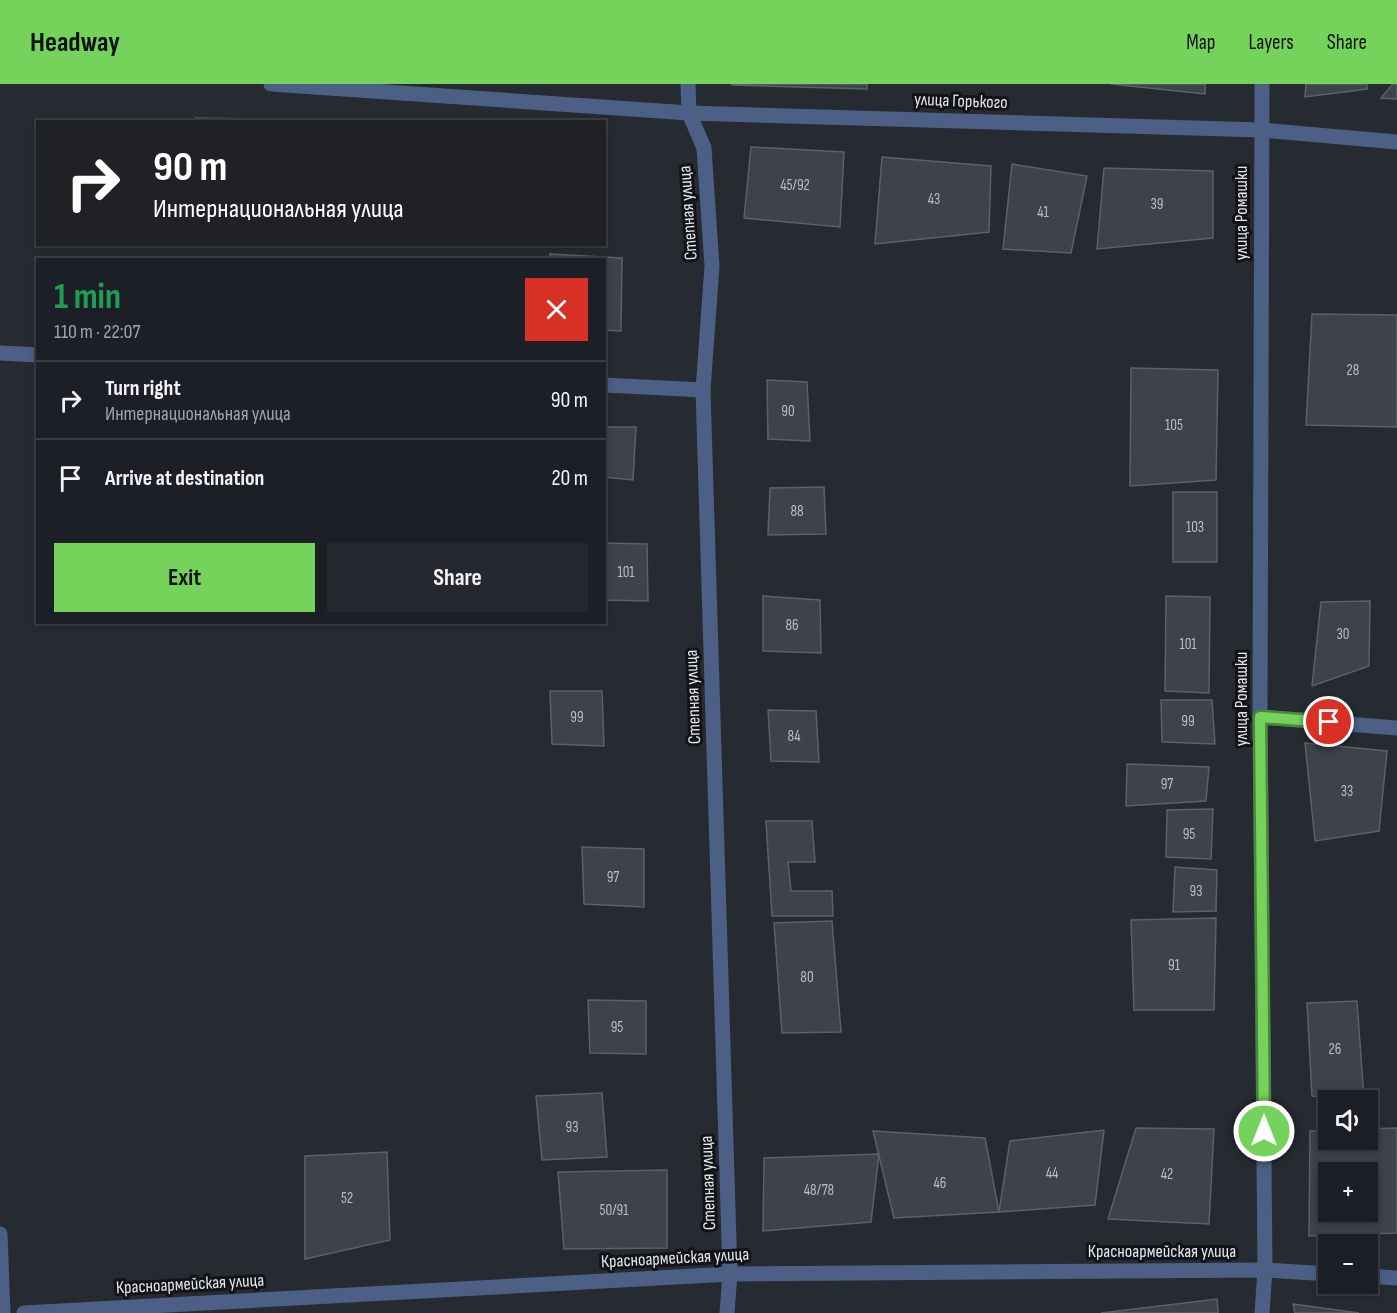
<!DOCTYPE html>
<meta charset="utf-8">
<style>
:root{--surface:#1c2026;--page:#25282e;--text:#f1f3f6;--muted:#a0a3a7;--line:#3a3e43;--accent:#75d25b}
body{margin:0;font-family:"Sofia Sans Condensed",sans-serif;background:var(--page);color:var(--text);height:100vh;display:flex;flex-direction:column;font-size:22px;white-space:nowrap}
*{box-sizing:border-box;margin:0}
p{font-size:20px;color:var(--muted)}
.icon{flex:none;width:33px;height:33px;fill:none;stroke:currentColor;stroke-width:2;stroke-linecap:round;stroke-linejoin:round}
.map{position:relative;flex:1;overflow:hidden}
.sheet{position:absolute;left:36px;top:174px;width:570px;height:366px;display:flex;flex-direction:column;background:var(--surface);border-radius:0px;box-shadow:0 3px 9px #0003,0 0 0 2px var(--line)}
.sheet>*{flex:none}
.hud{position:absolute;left:36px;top:36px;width:570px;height:126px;border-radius:0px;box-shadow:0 3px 9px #0003,0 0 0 2px var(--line);background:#202124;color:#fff;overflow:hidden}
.fabs{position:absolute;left:1318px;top:1006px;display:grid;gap:12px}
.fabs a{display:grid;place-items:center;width:60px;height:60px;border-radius:0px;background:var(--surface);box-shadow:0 3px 9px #0003,0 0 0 2px var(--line);font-size:30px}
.pin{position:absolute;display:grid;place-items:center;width:51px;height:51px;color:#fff;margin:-26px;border:3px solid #fff;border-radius:50%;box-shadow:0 2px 6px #0007}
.me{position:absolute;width:66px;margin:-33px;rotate:0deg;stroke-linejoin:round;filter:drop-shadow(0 0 4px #0008)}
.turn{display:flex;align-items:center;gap:21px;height:126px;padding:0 18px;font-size:27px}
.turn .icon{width:78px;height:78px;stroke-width:2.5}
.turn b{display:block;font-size:42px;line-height:51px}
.round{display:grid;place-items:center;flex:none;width:63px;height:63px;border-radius:0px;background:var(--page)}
.overview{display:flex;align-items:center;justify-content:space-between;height:102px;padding:0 18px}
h1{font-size:36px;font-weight:700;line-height:45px;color:#1e9e55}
.button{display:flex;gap:12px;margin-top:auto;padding:12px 18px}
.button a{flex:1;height:69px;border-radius:0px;background:var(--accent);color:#111;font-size:24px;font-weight:700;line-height:69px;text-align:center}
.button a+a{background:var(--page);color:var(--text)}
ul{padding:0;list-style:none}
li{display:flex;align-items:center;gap:18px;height:78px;padding:0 18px;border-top:2px solid var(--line)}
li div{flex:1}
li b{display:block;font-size:22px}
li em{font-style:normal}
header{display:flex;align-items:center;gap:36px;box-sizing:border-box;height:84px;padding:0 30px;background:var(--accent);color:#111}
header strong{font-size:28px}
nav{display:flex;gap:33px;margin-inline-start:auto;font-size:21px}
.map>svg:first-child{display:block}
</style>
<header>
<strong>Headway</strong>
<nav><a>Map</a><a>Layers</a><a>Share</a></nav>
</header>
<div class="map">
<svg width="1397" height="1229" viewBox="0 0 1397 1229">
<rect width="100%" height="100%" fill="#262b32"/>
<g fill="#3d424b" stroke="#5b616a" stroke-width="1.5" fill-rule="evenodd">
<path d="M867,0v5l-135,-4v-1z"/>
<path d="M1111,0h94v10z"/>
<path d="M1306,0h61v5l-62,8z"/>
<path d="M1393,0h4v15l-16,-1z"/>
<path d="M195,34l122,2v2h-122z"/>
<path d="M751,63l93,5 -4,75 -96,-9z"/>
<path d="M882,73l109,9 -2,66 -114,12z"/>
<path d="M1012,80l75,12 -16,77 -68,-4z"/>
<path d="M1104,84l109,3v67l-116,11z"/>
<path d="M550,170l72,4 -1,73 -17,-1v-70h-54z"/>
<path d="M1312,230l85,1v112l-91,-2z"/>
<path d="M1131,284l87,2 -2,110 -86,6z"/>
<path d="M767,296l40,2 3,59 -42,-2z"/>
<path d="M604,343h32l-3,53 -29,-3z"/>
<path d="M824,403l2,47 -58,1 2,-47z"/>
<rect x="1173" y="408" width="44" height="70"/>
<path d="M604,459l43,1 1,57 -44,-1z"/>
<path d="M763,512l57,4 1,53 -58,-2z"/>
<path d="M1166,512l44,1 -1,96 -44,-2z"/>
<path d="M1370,517l-1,65 -57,20 9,-84z"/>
<path d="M550,607h52l2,55 -52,-2z"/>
<path d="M1161,616h51l3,44 -53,-2z"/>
<path d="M768,626l48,1 3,51 -48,-1z"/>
<path d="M1305,659l82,8 -8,80 -64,10z"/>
<path d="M1127,680l82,3 -3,34 -80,5z"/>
<path d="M1213,725l-2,50 -45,-2 1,-47z"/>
<path d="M766,737h46l3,41h-27l3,29h41l1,25h-61z"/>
<path d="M582,763l62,2v58l-60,-3z"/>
<path d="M1175,783l42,3 -1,41 -43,1z"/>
<path d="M1216,834l-2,92h-80l-3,-90z"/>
<path d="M832,837l9,111 -59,1 -8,-110z"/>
<path d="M588,916l58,1v53l-56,-1z"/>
<path d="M1357,917l7,98 -52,-3 -5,-93z"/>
<path d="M602,1009l5,64 -65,3 -6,-64z"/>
<path d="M1136,1044l78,1 -5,95 -101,-5z"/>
<path d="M1397,1044v105l-88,3 1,-105h19v9h39v-11zM1329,1089h39v39h-39z"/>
<path d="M1104,1046l-9,75 -96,7 11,-71z"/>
<path d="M873,1047l112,7 14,74 -105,6z"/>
<path d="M387,1068l3,88 -85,19v-103z"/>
<path d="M879,1070l-8,68 -108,9 1,-73z"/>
<path d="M667,1086v78l-103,1 -6,-77z"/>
<path d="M1217,1215l1,14h-117z"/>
<path d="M1293,1220l66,9h-64z"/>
</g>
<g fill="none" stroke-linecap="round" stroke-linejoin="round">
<g stroke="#4b6084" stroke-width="15">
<path d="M271,0l418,29 572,17 136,12"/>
<path d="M688,0l1,29 15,35 8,118 -9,124 27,884 -3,39"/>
<path d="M1262,0l-2,633 5,553 -3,43"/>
<path d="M0,269l38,2"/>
<path d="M604,301l99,5"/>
<path d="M1260,633l137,11"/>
<path d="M0,1150l3,79"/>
<path d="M1368,1192l29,2"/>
<path d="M24,1229l706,-39 535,-4 64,4"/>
</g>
</g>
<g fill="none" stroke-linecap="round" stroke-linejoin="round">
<g stroke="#4c883b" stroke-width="15">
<path id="route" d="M1264,1047l-4,-414 69,5"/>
</g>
<use href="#route" stroke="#75d25b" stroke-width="10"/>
</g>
<g text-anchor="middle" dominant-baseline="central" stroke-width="6" stroke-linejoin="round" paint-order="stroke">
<g font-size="15" fill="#babec4">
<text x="795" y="101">45/92</text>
<text x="934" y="115">43</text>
<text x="1157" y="120">39</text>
<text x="1043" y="128">41</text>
<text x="1353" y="286">28</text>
<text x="788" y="327">90</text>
<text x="1174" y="341">105</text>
<text x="797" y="427">88</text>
<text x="1195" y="443">103</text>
<text x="626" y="488">101</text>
<text x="792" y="541">86</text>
<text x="1343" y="550">30</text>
<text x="1188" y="560">101</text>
<text x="577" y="633">99</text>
<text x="1188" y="637">99</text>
<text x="794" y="652">84</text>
<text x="1167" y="700">97</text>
<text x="1347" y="707">33</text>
<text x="1189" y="750">95</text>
<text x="613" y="793">97</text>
<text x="1196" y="807">93</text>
<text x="1174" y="881">91</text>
<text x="807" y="893">80</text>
<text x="617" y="943">95</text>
<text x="1335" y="965">26</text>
<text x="572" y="1043">93</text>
<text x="1052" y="1089">44</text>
<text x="1167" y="1090">42</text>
<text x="940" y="1099">46</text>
<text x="819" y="1106">48/78</text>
<text x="347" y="1114">52</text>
<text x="614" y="1126">50/91</text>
</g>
<g font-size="18" fill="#e4e7ec" stroke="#111317">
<text transform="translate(961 17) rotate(2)">улица Горького</text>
<text transform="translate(688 129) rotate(-94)">Степная улица</text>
<text transform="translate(1241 129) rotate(-90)">улица Ромашки</text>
<text transform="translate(693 613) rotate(-92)">Степная улица</text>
<text transform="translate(1241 615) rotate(-90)">улица Ромашки</text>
<text transform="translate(708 1099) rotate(-92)">Степная улица</text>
<text x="1162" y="1167">Красноармейская улица</text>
<text transform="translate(675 1174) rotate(-3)">Красноармейская улица</text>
<text transform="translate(190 1200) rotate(-3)">Красноармейская улица</text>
</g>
</g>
</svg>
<div class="fabs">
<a><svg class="icon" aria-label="sound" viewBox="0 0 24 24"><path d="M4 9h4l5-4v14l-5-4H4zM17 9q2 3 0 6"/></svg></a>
<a>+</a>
<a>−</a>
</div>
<div class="pin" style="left:1329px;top:638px;background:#d93025"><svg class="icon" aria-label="arrive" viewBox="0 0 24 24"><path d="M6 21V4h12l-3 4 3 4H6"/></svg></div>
<svg class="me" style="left:1264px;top:1047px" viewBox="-20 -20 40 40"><circle r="17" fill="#75d25b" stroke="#fff" stroke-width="3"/><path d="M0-11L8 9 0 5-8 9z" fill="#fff"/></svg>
<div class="hud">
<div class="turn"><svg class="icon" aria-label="right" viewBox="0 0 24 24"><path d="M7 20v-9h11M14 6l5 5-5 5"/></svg><div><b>90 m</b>Интернациональная улица</div></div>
</div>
<section class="sheet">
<div class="overview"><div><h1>1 min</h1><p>110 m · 22:07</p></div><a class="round" style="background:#d93025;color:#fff"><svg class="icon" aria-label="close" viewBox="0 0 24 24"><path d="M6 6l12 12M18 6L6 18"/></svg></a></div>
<ul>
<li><svg class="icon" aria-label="right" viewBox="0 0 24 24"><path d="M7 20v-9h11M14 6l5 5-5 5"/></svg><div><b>Turn right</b><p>Интернациональная улица</p></div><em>90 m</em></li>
<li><svg class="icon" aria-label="arrive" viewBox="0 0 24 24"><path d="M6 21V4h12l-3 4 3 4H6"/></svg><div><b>Arrive at destination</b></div><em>20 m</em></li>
</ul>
<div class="button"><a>Exit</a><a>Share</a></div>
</section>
</div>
